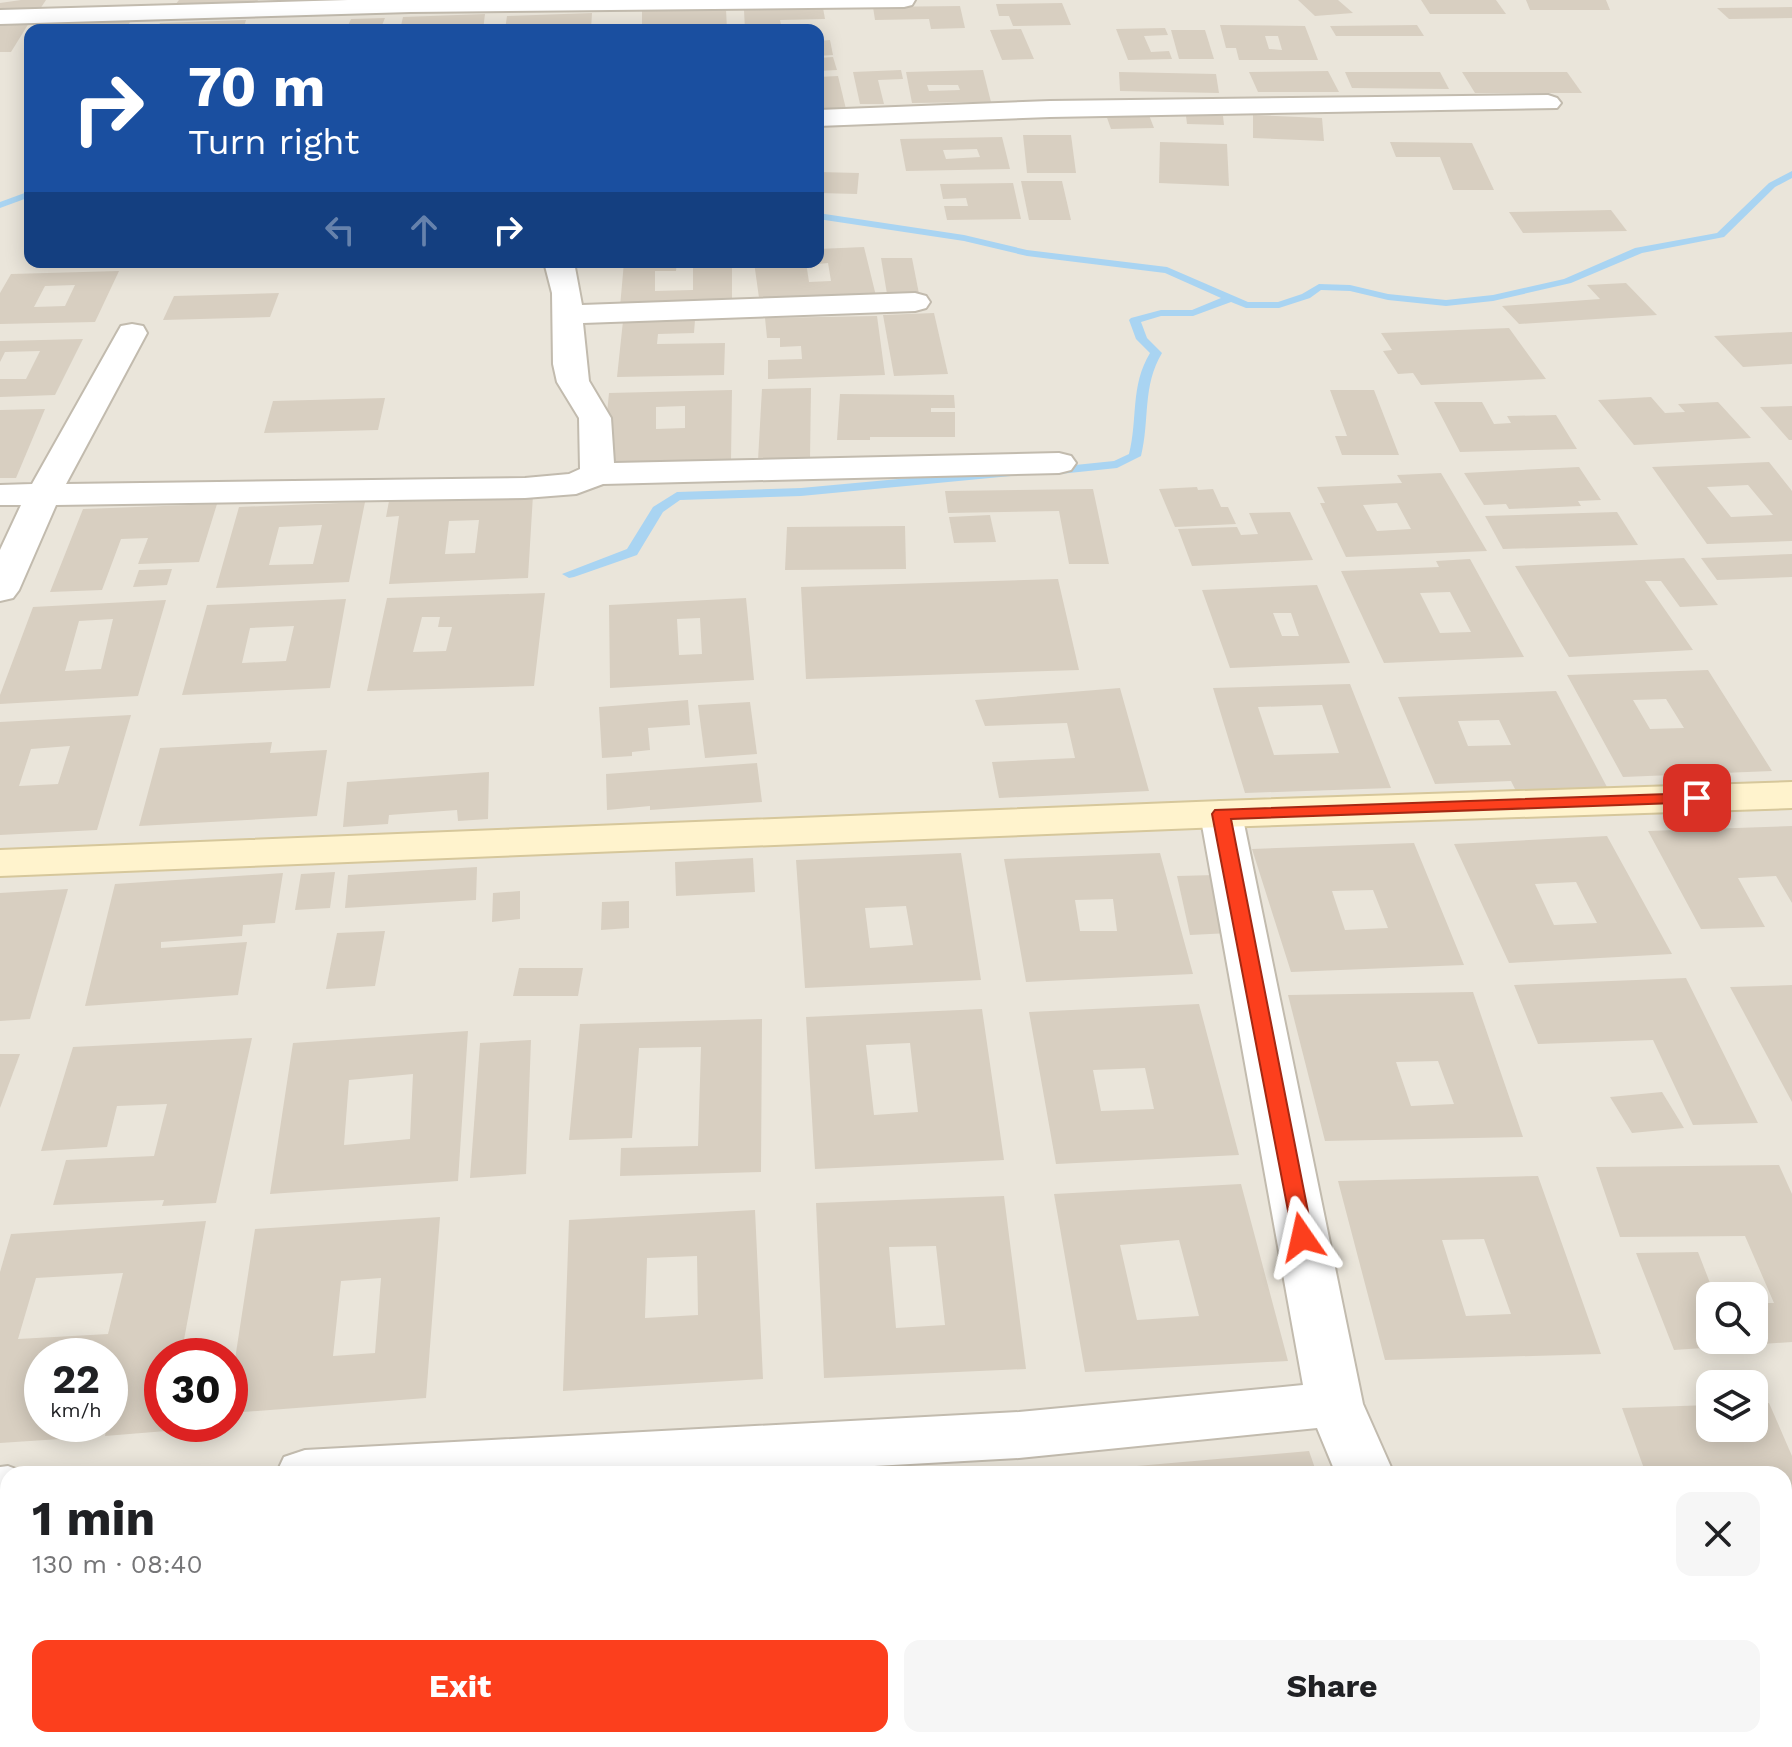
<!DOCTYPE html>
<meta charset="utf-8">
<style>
:root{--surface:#fff;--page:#f6f6f6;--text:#202124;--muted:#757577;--accent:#fc3f1d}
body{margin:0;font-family:"Work Sans",sans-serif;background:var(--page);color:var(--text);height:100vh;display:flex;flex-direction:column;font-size:30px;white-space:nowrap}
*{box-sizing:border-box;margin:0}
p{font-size:26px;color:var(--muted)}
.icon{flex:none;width:44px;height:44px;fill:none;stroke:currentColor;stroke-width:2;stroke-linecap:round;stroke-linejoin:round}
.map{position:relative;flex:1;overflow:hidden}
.panel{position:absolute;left:0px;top:1466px;width:1792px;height:282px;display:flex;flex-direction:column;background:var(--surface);border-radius:24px 24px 0 0;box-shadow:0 4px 20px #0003}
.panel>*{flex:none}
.hud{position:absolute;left:24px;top:24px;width:800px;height:244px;border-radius:16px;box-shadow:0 4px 20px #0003;background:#1a4fa0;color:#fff;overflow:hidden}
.fabs{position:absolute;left:1696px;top:1282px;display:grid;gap:16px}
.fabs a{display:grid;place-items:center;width:72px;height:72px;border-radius:16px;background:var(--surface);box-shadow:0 4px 20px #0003;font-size:40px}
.speed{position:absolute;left:24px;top:1338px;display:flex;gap:16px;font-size:40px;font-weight:700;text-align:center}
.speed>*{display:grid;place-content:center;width:104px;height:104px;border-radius:50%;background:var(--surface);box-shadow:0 4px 20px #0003;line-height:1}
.speed small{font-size:20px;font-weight:400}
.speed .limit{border:12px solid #d22;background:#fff;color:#111}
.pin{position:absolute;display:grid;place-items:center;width:68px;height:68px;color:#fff;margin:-34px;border-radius:16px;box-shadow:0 4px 12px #0006}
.me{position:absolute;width:88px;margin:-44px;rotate:349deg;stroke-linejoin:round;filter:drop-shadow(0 0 6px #0008)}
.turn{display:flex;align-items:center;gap:28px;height:168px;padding:0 32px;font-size:36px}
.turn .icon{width:104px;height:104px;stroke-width:2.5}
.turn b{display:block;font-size:56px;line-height:68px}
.lanes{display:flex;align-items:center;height:76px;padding:0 32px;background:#0003;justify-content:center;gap:40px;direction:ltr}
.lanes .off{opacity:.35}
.round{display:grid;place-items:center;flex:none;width:84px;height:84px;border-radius:16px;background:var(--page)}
.summary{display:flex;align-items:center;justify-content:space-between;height:136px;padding:0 32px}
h1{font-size:48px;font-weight:700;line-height:60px}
.action{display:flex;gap:16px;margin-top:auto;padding:16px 32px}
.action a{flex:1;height:92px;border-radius:16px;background:var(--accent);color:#fff;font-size:32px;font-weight:700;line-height:92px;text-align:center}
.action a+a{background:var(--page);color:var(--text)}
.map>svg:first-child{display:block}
</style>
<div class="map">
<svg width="1792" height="1747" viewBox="0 0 1792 1747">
<rect width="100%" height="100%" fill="#f6f3ec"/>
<path fill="#eae5da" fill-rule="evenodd" d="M0,0h1792v1747h-1792zM30,30h788v232h-788zM1710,1296h44v44h-44zM42,1356h68v68h-68zM162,1356h68v68h-68zM1710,1384h44v44h-44zM8,1474h1776v266h-1776z"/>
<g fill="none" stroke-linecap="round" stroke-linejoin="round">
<g fill="#a9d4f2" fill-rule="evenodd">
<path d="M1792,171v7l-17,9 -51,50 -82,16 -71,30 -78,18 -47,5 -58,-6 -38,-9 -29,-1 -11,8 -31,10h-33l-15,-6 -38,14h-32l-20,6 6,16 15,15c-20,33 -12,67 -21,103l-24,12 -67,7 -6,-4 2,-3 68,-7 15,-7c9,-35 1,-68 21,-101l-14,-14 -7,-19 2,-2 30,-8h31l29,-12 -56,-25 -138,-17 -63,-15 -146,-22v-6l146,22 63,15 140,17 81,35h30l24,-8 17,-10 31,1 38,9 58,6 47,-5 71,-16 71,-31 82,-15 52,-50z"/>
<path d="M30,191v6l-30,11v-6z"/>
<path d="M1007,469l6,4 -2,3 -210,20 -121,4 -17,12 -26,43 -63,22 -5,1 -7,-4 65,-25 26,-42 24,-15 124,-4z"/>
<path d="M1792,1675v20l-8,1v-20z"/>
<path d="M1625,1740h24l2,7h-24z"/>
</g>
</g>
<g fill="#d8cfc1" fill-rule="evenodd">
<path d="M21,0h25l-6,9 -40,1v-7z"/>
<path d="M179,0h79l-2,4 -81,1z"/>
<path d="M1298,0h40l15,13 -38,3z"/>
<path d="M1421,0h75l10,14h-76z"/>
<path d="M1526,0h80l4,10h-80z"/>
<path d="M1062,3l9,22 -58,1 -4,-10h-10l-3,-12z"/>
<path d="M960,6l5,22 -34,1 -2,-10 -54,1 -2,-13z"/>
<path d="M1792,7v11l-63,1 -12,-11z"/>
<path d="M823,8l2,11 -45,1 2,10h-37l-1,-20z"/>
<path d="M726,9l1,21h-31v-6l-23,1v5h-31v-19z"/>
<path d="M592,13l-1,17h-33v-4l-53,4 2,-14z"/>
<path d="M485,14l-2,16h-29l1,-3 -55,3 3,-13z"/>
<path d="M385,18l-5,12h-34l5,-11z"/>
<path d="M132,19l-7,11h-72l6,-10z"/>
<path d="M246,20l-3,10h-87l4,-7z"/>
<path d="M0,23h29l-18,29h-11z"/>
<path d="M1220,25l85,1 13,34h-79l-3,-12h-10zM1265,36h13l4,14 -13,-1z"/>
<path d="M1417,25l7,11h-88l-6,-10z"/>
<path d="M1165,28l3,7 -24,1 7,16 18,-1 3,8 -44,1 -12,-31z"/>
<path d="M1021,29l13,30 -32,1 -12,-30z"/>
<path d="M1171,30h34l9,29h-35z"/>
<path d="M830,40l3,15 -15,1v-15z"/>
<path d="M833,57l4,13 -19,1v-13z"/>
<path d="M901,70l2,9 -25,1 6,24h-24l-7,-32z"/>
<path d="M983,70l8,32 -79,1 -6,-31zM927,85h31l2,5 -31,1z"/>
<path d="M1328,71l11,21h-81l-9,-20z"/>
<path d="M1119,72l97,2 3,19 -99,-2z"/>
<path d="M1345,72h95l9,17 -97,-1z"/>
<path d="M1462,72h105l15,21h-107z"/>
<path d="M838,76l8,33 -28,1v-33z"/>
<path d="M1106,115h43l5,13 -43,1z"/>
<path d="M1253,115l69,3 2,23 -71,-3z"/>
<path d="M1186,116h37l1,9 -37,-1z"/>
<path d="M1023,135h48l5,38h-49z"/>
<path d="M1002,137l8,32 -104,2 -6,-32zM977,149l3,8 -34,2 -3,-9z"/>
<path d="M1160,142l67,2 2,42 -70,-3z"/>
<path d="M1390,142l82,1 22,47h-41l-13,-33h-44z"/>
<path d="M818,172l41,1 -2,21 -39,-1z"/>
<path d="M1021,181h41l9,39h-42z"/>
<path d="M1013,183l8,36 -74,1 -3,-14h24l-2,-8 -23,1 -3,-15z"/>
<path d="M1611,210l16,21 -104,2 -14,-21z"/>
<path d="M864,247l13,53 -117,5 -6,-43h52l3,20 22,-1 -3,-18 -10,1v-15z"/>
<path d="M881,258h31l8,41 -32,1z"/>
<path d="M624,262h53l-1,9h-21v20l38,-1v-28h39v43l-112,2z"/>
<path d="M119,271l-24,51 -95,2v-31l11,-19zM75,285l-10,21 -31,1 11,-21z"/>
<path d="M1626,283l31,32 -138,9 -17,-18 98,-7 -13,-14z"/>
<path d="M279,293l-9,24 -107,3 11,-24z"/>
<path d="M934,313l14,61 -54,2 -11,-61z"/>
<path d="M877,316l8,59 -117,4v-19l34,-1 -1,-13 -21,1v-9h-13l-2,-20z"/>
<path d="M695,320l-1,13 -36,1 -1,10 68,-1 -1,32 -107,2 6,-56z"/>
<path d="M1509,328l37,51 -125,6 -8,-12 -15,1 -15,-23 9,-1 -11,-17z"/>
<path d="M1792,332v32l-49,3 -29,-31z"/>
<path d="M83,339l-28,56 -55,2v-18h26l14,-28 -35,1 -5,10v-21z"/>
<path d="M811,388l-1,71 -52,1 4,-71z"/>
<path d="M732,390l-1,71 -129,3 7,-71zM685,406v22l-29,1v-22z"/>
<path d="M1330,390h44l25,65h-57l-7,-19h12z"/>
<path d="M840,394l114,1 1,13h-24v4h24v25h-85v3h-33z"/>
<path d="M1651,397l14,16 20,-1 -7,-8 40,-2 33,36 -117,7 -36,-45z"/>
<path d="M385,398l-7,32 -114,3 9,-32z"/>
<path d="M1434,402h48l12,22 17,-1 -4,-7 49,-1 21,34 -117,3z"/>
<path d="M1792,406v34h-3l-29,-33z"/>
<path d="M45,409l-29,69h-16v-68z"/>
<path d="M1769,462l23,29v50l-85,3 -55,-77zM1748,485l25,30 -42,2 -24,-30z"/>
<path d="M1579,467l22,33 -23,1 3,5 -72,3 -3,-5 -22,1 -20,-32z"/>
<path d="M1441,473l46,78 -141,6 -26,-54h5l-8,-16 85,-4 -5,-8zM1397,503l14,26 -34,2 -14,-26z"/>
<path d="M1197,487l1,3 15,-1 8,18h7l8,17 -61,3 -16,-38z"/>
<path d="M1093,489l16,75h-40l-10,-53 -111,2 -3,-22z"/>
<path d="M533,495l-5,83 -139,6 10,-68 -13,1 3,-16zM479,520l-4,33 -30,1 4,-33z"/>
<path d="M365,502l-16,80 -133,6 23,-81zM322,525l-9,39 -44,1 10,-38z"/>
<path d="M217,504l-18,58 -61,2 10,-26 -27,1 -19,51 -52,2 33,-83z"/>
<path d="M1290,512l23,48 -121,6 -14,-37 59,-2 4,8 17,-1 -9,-21z"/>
<path d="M1617,512l21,33 -135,4 -18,-33z"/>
<path d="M990,515l6,27 -42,1 -5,-26z"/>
<path d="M905,526l1,43 -121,1 2,-43z"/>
<path d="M1792,554v23l-75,3 -16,-22z"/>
<path d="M1684,558l34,47 -38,2 -19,-26h-16l48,69 -124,7 -54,-91z"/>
<path d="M1470,559l54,98 -140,6 -43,-92 98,-4 -3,-6zM1450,592l21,40 -31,1 -20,-40z"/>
<path d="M172,569l-5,16 -34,2 6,-17z"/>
<path d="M1058,579l21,91 -273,9 -5,-92z"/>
<path d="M1317,585l33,78 -120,5 -28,-78zM1273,613h18l8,23h-17z"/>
<path d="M545,593l-11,93 -167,5 20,-93zM422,617h18l-2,10h14l-6,24 -33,1z"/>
<path d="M746,598l8,82 -144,8 -1,-83zM700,618l2,36 -23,1 -2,-36z"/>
<path d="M346,599l-16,89 -148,7 25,-90zM294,626l-8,35 -44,2 8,-35z"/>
<path d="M166,600l-28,96 -138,8v-9l33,-88zM113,619l-12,50 -36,2 14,-50z"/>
<path d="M1708,670l64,101 -149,6 -56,-102zM1666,699l18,29 -34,1 -17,-29z"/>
<path d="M1350,684l41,104 -146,5 -32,-105zM1322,705l17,48 -65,2 -16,-48z"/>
<path d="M1120,688l29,103 -150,7 -7,-36 83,-4 -8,-35 -82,3 -10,-26z"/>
<path d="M1556,691l51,96 -91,4 -5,-10 -76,3 -37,-87zM1499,720l12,25 -43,1 -10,-25z"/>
<path d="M688,700l2,25 -42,3 2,22 -18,2v4l-30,2 -3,-51z"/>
<path d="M750,702l7,52 -52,4 -7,-53z"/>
<path d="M131,715l-34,115 -97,5v-113zM70,746l-12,38 -39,2 12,-37z"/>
<path d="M272,742l-2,11 57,-3 -10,66 -178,10 21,-78z"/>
<path d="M757,763l5,39 -112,8v-4l-43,4 -1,-36z"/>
<path d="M489,772l-1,47 -30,2 -1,-11 -68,5 -1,9 -45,3 4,-45z"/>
<path d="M1792,826v77l-16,-27 -38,2 27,49 -64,2 -53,-98z"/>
<path d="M1607,836l65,118 -163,9 -55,-119zM1576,882l21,41 -43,2 -19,-41z"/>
<path d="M1414,843l50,122 -173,7 -39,-123zM1373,890l15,38 -43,2 -13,-39z"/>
<path d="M961,853l20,127 -176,8 -9,-128zM906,906l7,39 -43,3 -5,-40z"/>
<path d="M1160,853l33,121 -167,8 -22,-123zM1113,899l4,32h-37l-5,-31z"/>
<path d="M753,858l2,34 -79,4 -1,-34z"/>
<path d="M477,867l-1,33 -131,8 3,-33z"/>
<path d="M335,872l-5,36 -35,2 6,-36z"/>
<path d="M283,873l-8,50 -32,2 -1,11 -81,6v6l86,-6 -9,53 -153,11 30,-122z"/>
<path d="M1216,875l14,58 -40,2 -13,-59z"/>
<path d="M68,889l-38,130 -30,2v-128z"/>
<path d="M520,891v28l-28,3 1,-29z"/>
<path d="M629,901v27l-28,2 1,-28z"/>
<path d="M385,931l-10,55 -49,3 11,-56z"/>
<path d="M519,968h64l-5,28h-65z"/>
<path d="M1686,978l72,145 -65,2 -40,-85 -115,4 -24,-59z"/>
<path d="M1792,985v117l-62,-115z"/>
<path d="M1473,992l50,145 -198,4 -37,-146zM1438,1061l16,43 -43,2 -15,-44z"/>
<path d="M1199,1004l40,151 -183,9 -27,-152zM1145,1068l9,41 -53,2 -8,-41z"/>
<path d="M982,1009l22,151 -189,9 -9,-152zM910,1043l8,69 -44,3 -8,-70z"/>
<path d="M762,1019l-1,153 -141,4 1,-28 77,-2 3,-99 -62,1 -7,90 -63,2 11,-116z"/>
<path d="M468,1031l-10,150 -188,13 23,-151zM413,1074l-3,65 -66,6 5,-65z"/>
<path d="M252,1038l-36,165 -54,3 2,-6 -111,5 13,-45 88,-4 13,-52 -50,2 -10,41 -66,4 32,-104z"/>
<path d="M531,1040l-5,134 -56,4 10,-135z"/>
<path d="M0,1054h20l-20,54z"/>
<path d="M1662,1092l22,36 -52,5 -22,-36z"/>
<path d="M1779,1165l13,29v148l-118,8 -38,-97 62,-1 17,44h-5v44h44v-37h20l-29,-67 -125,1 -24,-70z"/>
<path d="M1538,1176l63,178 -216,6 -47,-179zM1484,1239l27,75 -45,2 -24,-76z"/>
<path d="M1241,1184l47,177 -203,11 -31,-178zM1179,1240l20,76 -62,4 -17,-75z"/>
<path d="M1004,1196l22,173 -202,9 -8,-175zM936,1246l9,79 -49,3 -7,-81z"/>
<path d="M755,1210l8,169 -200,12 6,-171zM697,1256l1,59 -53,3 2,-60z"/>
<path d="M440,1217l-14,181 -196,15v-21l25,-163zM381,1278l-6,75 -42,3 8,-75z"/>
<path d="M206,1221l-25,135h-19v68h6l-2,7 -61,5 2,-12h3v-68h-68v68h36l-3,14 -75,5v-171l11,-38zM123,1273l-15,61 -90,5 18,-61z"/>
<path d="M1769,1403l23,53v95h-8v-77h-138l-24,-66 88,-3v23h44v-24z"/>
<path d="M1309,1451l8,23h-225l-1,-4z"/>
<path d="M0,1531h8v63l-8,1z"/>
<path d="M8,1694v46h98l-1,7h-105v-52z"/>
<path d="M159,1740h105l-1,7h-105z"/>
<path d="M1190,1740h65l2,4 26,-4h155l3,7h-249z"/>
</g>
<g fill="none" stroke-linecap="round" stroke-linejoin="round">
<g stroke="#c2bbae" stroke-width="4">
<g id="street">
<path d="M348,0h567l-3,5 -8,2 -493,5 -411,12v-14z"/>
<path d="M1548,95l9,3 4,5 -4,5 -507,9 -232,9v-16l232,-9z"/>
<path d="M544,262h30l8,43 333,-12 11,3 4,6 -4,6 -11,3 -332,12 6,58 22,37 3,45 445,-10 12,3 5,7 -5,7 -12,3 -456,11 -27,10 -51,4 -469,7 -37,85 -6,8 -13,3v-51l21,-45h-21v-20l32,-1 85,-151 4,-7 11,-2 11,2 4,7 -81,151 459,-6 44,-4 11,-5 -1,-51 -22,-36 -4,-18 -1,-71z"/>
<path d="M1221,801l15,4 6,9 121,590 31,70h-58l-19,-46 -298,30 -291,16h-452l8,-17 21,-7 714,-38 284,-27 -103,-571 6,-9z"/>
<path d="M8,1466l21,8h-21v40l-8,1v-48z"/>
<path d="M1443,1740h66l3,7h-66z"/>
</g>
</g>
<g stroke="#d6c79b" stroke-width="4">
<path id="secondary" d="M1792,782v26l-571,19 -1221,49v-26l1221,-49z"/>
</g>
<use href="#street" fill="#fff" fill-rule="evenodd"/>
<use href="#secondary" fill="#fff3cd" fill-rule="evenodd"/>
</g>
<path fill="#fc3f1d" stroke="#a42913" stroke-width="2" d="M1697,793l9,5 -3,4 -472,17 82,418 -3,5h-16l-82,-428 3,-4z"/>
</svg>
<div class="fabs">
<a><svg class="icon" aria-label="search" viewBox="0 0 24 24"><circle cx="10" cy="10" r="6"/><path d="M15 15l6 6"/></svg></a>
<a><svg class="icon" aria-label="layers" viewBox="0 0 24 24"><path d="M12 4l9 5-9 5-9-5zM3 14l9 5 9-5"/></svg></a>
</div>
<div class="speed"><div>22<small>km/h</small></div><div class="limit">30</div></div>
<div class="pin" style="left:1697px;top:798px;background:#d93025"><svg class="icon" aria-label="arrive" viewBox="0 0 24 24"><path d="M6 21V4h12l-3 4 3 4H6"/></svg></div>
<svg class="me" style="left:1302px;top:1237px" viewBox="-20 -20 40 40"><path d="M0-17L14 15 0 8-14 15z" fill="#fc3f1d" stroke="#fff" stroke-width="4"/></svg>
<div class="hud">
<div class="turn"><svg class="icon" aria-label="right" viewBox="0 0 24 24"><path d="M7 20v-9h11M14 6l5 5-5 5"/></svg><div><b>70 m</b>Turn right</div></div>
<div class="lanes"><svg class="icon off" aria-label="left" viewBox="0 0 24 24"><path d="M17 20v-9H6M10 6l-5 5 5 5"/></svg><svg class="icon off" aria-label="ahead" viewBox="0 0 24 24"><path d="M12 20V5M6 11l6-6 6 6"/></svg><svg class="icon" aria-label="right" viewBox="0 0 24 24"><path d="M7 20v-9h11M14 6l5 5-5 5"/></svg></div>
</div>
<section class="panel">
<div class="summary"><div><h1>1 min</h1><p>130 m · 08:40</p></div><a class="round"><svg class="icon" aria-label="close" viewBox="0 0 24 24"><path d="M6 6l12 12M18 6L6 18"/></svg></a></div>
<div class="action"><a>Exit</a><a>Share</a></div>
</section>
</div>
